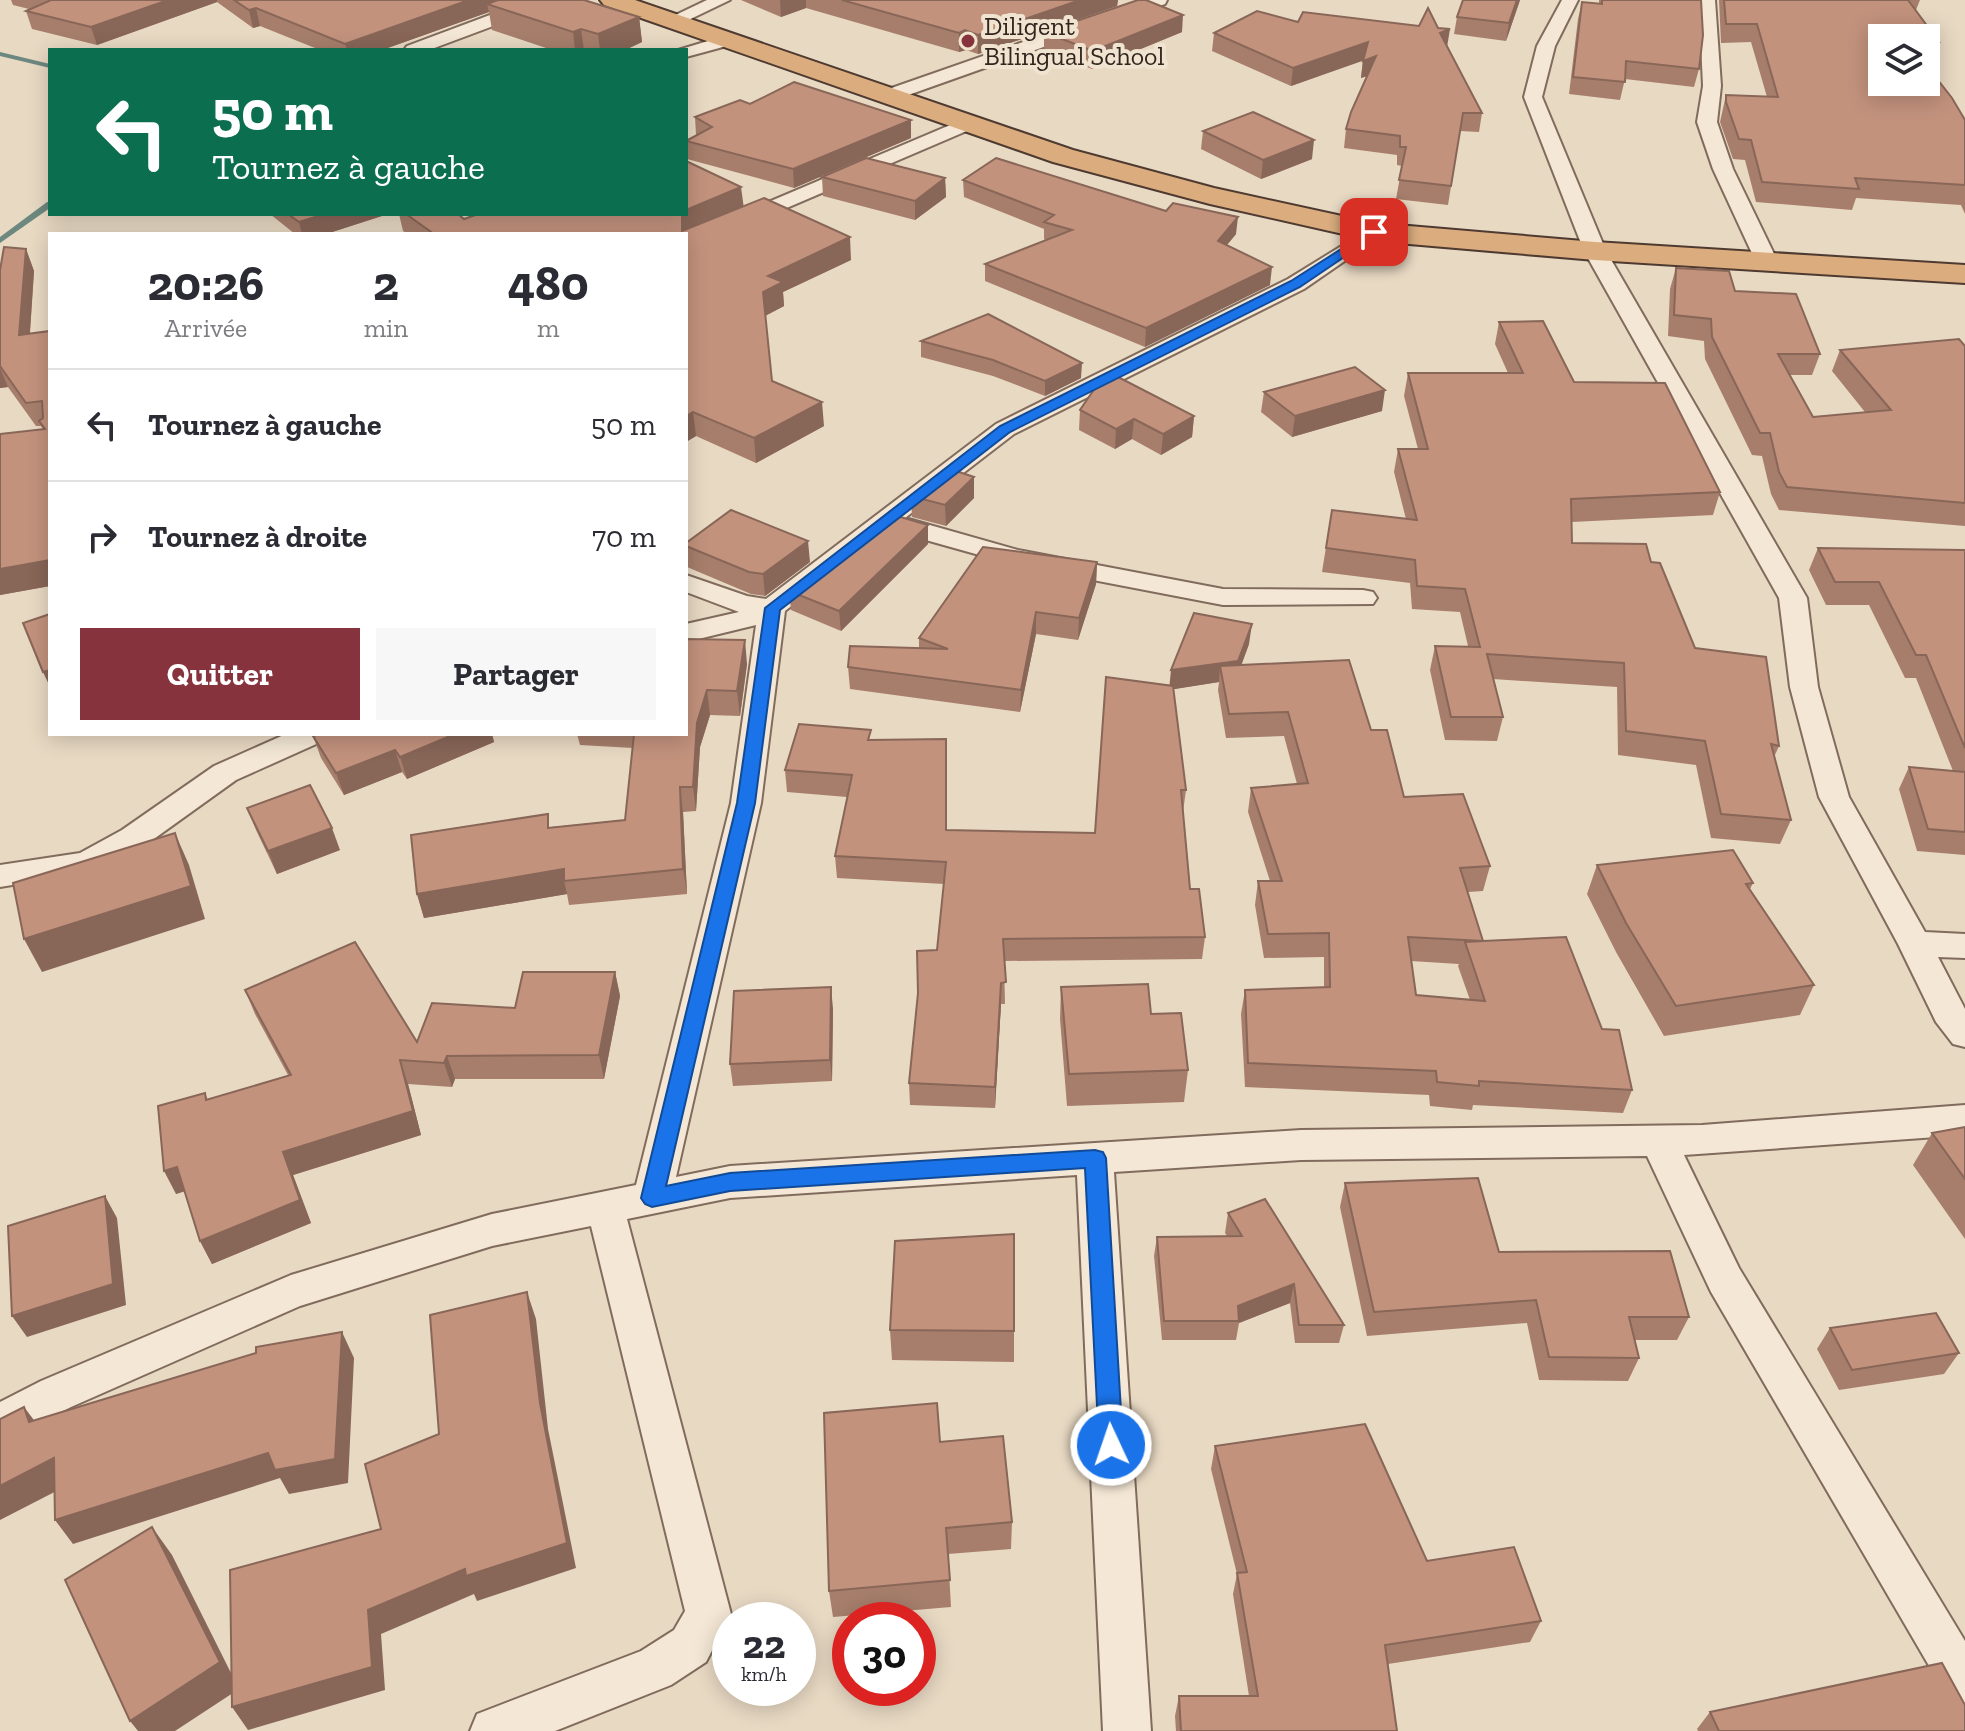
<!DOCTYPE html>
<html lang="fr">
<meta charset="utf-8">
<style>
:root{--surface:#fff;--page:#f7f7f7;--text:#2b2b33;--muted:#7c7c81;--line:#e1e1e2;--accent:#87333d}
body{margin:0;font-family:"Zilla Slab",serif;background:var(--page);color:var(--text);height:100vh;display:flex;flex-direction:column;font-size:30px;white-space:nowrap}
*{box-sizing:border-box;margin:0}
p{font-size:26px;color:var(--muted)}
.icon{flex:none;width:44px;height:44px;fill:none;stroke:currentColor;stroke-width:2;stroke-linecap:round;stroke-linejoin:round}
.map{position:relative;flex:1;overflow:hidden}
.details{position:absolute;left:48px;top:232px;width:640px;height:504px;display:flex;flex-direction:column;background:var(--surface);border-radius:0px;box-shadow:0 4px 20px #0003}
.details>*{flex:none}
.hud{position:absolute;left:48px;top:48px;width:640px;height:168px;border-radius:0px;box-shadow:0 4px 20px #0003;background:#0b6e4f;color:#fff;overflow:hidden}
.tools{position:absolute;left:1868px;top:24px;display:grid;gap:16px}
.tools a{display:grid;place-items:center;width:72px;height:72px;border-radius:0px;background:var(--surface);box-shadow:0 4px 20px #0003;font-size:40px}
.speed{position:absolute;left:712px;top:1602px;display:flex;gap:16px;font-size:40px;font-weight:700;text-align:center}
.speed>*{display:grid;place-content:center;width:104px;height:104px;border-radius:50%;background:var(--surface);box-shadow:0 4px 20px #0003;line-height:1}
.speed small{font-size:20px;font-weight:400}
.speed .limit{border:12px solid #d22;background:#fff;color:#111}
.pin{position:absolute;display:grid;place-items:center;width:68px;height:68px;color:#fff;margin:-34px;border-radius:16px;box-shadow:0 4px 12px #0006}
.me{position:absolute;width:88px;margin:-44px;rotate:357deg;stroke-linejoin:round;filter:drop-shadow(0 0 6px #0008)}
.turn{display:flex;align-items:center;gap:28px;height:168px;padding:0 32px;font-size:36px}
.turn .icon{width:104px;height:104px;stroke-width:2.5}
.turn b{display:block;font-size:56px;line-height:68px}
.eta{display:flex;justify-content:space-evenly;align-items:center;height:136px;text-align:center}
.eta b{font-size:48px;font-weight:700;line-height:56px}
.cta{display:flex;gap:16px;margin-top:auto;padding:16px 32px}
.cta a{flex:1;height:92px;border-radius:0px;background:var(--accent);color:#fff;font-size:32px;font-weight:700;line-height:92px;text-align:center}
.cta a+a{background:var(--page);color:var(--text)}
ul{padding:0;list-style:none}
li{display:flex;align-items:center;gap:24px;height:112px;padding:0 32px;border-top:2px solid var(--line)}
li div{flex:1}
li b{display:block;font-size:30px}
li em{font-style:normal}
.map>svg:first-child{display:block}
</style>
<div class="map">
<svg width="1965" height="1731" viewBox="0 0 1965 1731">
<rect width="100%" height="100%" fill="#e8d9c3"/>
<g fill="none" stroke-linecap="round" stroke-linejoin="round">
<g fill="#6d887e" fill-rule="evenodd">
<path d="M0,52l50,12v4l-50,-12z"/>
<path d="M47,202h3v6l-50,35v-6z"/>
</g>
<g stroke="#806b5c" stroke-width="4">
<g id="minor">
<path d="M530,0h24l-2,4 -123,46h-25l3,-4z"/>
<path d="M707,0h23l-52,25h-12l-3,-4z"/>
<path d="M1143,0h24l-2,4 -268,95h-14l-2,-4 2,-4z"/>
<path d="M1562,0h16l-23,46 -13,51 64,154 201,347 11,89 31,110 76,135 40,2v24l-27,-1 27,52v38l-12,-3 -17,-22 -38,-78 -79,-147 -29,-110 -11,-89 -195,-347 -60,-154 13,-51z"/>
<path d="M1699,0h16l6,86 -4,36 16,47 45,93 -3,5 -8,1 -11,-6 -43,-93 -16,-47 6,-36z"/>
<path d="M728,35l6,1 3,4 -3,4 -48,13v-7h-8z"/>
<path d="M969,117l7,2 3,4 -3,4 -290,124v-14z"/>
<path d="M1374,226l10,6 -3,4 -77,53 -290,145 -109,84 113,32 205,39 140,1 10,2 4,6 -4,6 -150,1 -208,-40 -125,-35 -105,81 -24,192 -85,374 54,-11 571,-36 401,-5 263,-20v30l-281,20 55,113 226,373v66l-16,-7 -238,-408 -64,-136 -346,4 -187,12 37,559h-48l-26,-556 -347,23 -103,21 104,395 -25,48 -35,23 -116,46h-85l7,-17 164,-63 33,-21 11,-19 -94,-385 -99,20 -192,60 -229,101 -71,35v-40l41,-21 250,-106 201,-61 144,-29 95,-382 25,-178 -70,17v-18l53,-12 -53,-20v-17l61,21 19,3 230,-175 292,-145z"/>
<path d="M286,734h41l-4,7 -87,39 -92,66 -46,25 -98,16v-22l80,-12 42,-23 92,-64z"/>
</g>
</g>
<g stroke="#4e3a30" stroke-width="4">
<path id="trunk" d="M600,0h35l438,150 141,38 160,35 221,19 370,23v18l-370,-23 -221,-19 -164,-37 -157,-42 -449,-157z"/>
</g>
<use href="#minor" fill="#f4e7d5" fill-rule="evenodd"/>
<use href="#trunk" fill="#daac7e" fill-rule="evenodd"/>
</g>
<g fill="#a77e6c" fill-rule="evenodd">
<path d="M11,0h573l55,17 3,25 -17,8h-73l-60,-20 -3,-18 -107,38h-62l-60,-24 -7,2 -36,-26 -120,43 -65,-16 -6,-18 3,-2 -16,-4z"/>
<path d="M741,0h377l-1,6 -139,48 -12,-4 -7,2 -153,-44 -25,9z"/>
<path d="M1463,0h57l-14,41 -52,-7 3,-17z"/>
<path d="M1599,0h102l-2,69 -5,18 -69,-8 -5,21 -51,-6 9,-75 4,-17 17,1z"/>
<path d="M1719,0h201l-4,10 23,32 -7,19h-6v-23h-44l83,82v94l-4,-9 -105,-7 -4,12 -96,-8 -11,-42 -12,-1 -13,-37 6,-27 41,2 -16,-55 -30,1z"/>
<path d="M1044,32h138l-90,37 -48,-19z"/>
<path d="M1214,33l233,12 35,68 -3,19 -19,-1 -12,74 -52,-6 6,-33 -5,-1v-10l-53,-7 2,-19 21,-53 -6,2 2,-18 -72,26 -79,-35z"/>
<path d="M695,117l216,3v18l-117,50 -107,-29 -1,-19 10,-5z"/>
<path d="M1203,131l109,28 -51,20 -60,-30z"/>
<path d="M822,177l123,1 1,19 -31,23 -92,-24z"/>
<path d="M963,180l273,54 -9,11 43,40 -125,62 -160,-66v-17l61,-24 -2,-1v-10l-80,-32z"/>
<path d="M743,206l108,54 -68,32 1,14 -19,10 7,65 52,45 -68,37 -60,-27 -10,6v-208h-278l-5,-3 -4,-17h59l6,5z"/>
<path d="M270,214h118l-62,20h-31z"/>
<path d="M26,249l8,22 -4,63 20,-3v255l-50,9 43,-166 -2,-3h-5l-28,-39 -8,1v-118z"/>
<path d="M1676,268l59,23 85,63 -8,21h-22l23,42 52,-5 -33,-41 8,-21 125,-4v180l-186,-16 -8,-16 -9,-38 -10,-1 -47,-96 -1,-18 -36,-5 2,-47z"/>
<path d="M1499,322l75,60 146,110 -7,23 -141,7v21l79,19 44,86 84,98 -5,11 17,63 -11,24 -69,-6 -15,-73 -78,-10 -1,-68 -124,-8 10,38 -6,24 -52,-1 -15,-70 5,-24h33l-8,-34 -48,-3 -2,-26 -88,-11 10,-62 74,9 -12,-47 4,-23h20l-14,-53 4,-23h100l-13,-29z"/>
<path d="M921,341l160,37 -36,18 -52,-20 -72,-19z"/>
<path d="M1264,392l118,19 -90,26 -31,-25z"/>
<path d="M1080,410l114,6 -2,21 -31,18 -29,-16 -17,10 -36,-19z"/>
<path d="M911,496l63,2 -28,28 -34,-9z"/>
<path d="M686,543l124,19 -45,34 -14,-2 -64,-27z"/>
<path d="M928,544l-87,87 -50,-21 -2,-19 54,-34z"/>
<path d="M1818,548l147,2v305l-48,-4 -18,-62 10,-22 44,4 -37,-93h-11l-36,-73h-43l-17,-35z"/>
<path d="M1097,562l-1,22 -18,56 -42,-6 -16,78 -170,-23 -2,-22 71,-19v-10z"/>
<path d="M686,639l61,25 -7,52 -30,-1 -10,32 -4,64 -13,1 4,82 -118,11 -2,-11 -143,24 -7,-24 134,-67 74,-7 8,-72 -53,-3 -3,-11h109z"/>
<path d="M1249,644l-8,21 130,65 33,67 86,69 -7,25 -15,1 15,49 119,88 30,61 -9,23 -150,-8 -1,5 -42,-4 -1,-11 -184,-8 -4,-73 4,-24 79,-3v-30l-60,1 -9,-53 3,-24h12l-22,-69 3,-24 46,-4 -13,-48 -58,2 -8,-48 1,-8 -46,7 13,101 -3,22 7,77 15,48 -3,22 -198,2 1,43h-4l-6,104 -85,-3 -1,-22 28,-133 7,-66 -107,-6 -2,-22 12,-59 -60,-5 -2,-22 86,-31 75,91 149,3 75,-147zM1411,961l48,3 -1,2 12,34 -54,-5z"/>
<path d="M320,734h172l2,8 -87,37 -5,-7 -58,23 -23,-37 -8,-22z"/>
<path d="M247,808l93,42 -63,24 -21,-44z"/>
<path d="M1597,865l156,18 -3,6 64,96 -14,30 -136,21 -48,-84 -29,-58z"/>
<path d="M615,972l5,24 -16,83h-149l-3,8 -44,-3 13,51 -128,40 18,48 -99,41 -12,-23 -16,-50 -8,3 29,-101 3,7 80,-25 -33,-61 -10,-24 172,52z"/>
<path d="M1061,987l90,27 37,56 -4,32 -117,4 -7,-87z"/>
<path d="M833,1009l-1,72 -99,5 -3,-22z"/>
<path d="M1965,1127v112l-52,-74 19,-32z"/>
<path d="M1345,1183l154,69 190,65 -12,23h-42l4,18 -11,23 -89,-1 -12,-57 -160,13 -27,-129z"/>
<path d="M1228,1213l116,112 -5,18h-44l-5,-40 -51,20 -3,17h-74l-8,-84 3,-19 70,-1 -2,-3z"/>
<path d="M1830,1328l129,25 -15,21 -105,16 -22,-41z"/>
<path d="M890,1330l124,1v31l-122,-2z"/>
<path d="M940,1442l72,80 -1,27 -63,5 3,53 -118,10 -4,-26z"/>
<path d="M1215,1446l326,175 -11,21 -142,22 9,67h-221l-1,-15 4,-20h70l-16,-102 4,-20 -26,-105z"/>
<path d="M1710,1712l255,19h-267l-1,-2z"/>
</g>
<g fill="#886658">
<path d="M168,0h49v2l-120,43 -6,-18z"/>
<path d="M469,0h45l-27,4 2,8 -107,38h-35l-2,-6z"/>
<path d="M780,0h26v8l-25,9z"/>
<path d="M1080,0h38l-1,6 -139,48v-19z"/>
<path d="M1517,0h3l-14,41 3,-18z"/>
<path d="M256,8l4,18 -7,2 -4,-18z"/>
<path d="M1183,15l-1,17 -90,37 1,-18z"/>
<path d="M639,17l3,25 -17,8h-25l-2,-16z"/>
<path d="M581,29l3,21h-9l-2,-18z"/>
<path d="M1450,29l-3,18 -7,-14z"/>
<path d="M965,30l1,20 -7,2v-19z"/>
<path d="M1368,42l-3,18 -74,26 2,-18z"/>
<path d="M1376,56l-2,18 -13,4 2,-17z"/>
<path d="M911,120v18l-117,50 -1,-19z"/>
<path d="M1314,140l-2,19 -51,20 2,-19z"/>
<path d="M945,178l1,19 -31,23v-19z"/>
<path d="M741,187l3,22 -61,25 -1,-20h4v-4z"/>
<path d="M325,214h63l-62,20h-24l-3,-12z"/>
<path d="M1238,217l-2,17 -20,24 2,-17z"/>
<path d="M850,237l1,23 -68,32 1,14 -19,10 -2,-24 5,-16z"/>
<path d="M26,249l8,22 -6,87 -9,-23z"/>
<path d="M1272,267l-2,18 -125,62 1,-19z"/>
<path d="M1082,363l-1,15 -36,18v-15z"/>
<path d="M0,368l8,19 -8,1z"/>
<path d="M1385,390l-3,21 -90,26 3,-21z"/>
<path d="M822,402l2,24 -68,37 -2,-25z"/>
<path d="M693,412l3,24 -10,6v-26z"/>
<path d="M1194,416l-2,21 -31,18 2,-21z"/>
<path d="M1134,419l-2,20 -17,10 1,-20z"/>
<path d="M974,477v21l-28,28 -1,-21z"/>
<path d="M928,525v19l-87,87 -2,-20z"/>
<path d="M808,541l2,21 -45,34 -2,-22z"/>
<path d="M50,560v26l-50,9v-26z"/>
<path d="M1097,562l-1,22 -18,56 1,-22z"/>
<path d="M1036,612v22l-16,78 1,-22z"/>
<path d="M1252,624l-3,20 -13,36 -16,-14 -1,16 -50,8 2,-20z"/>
<path d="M745,640l2,24 -7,52 -3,-25z"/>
<path d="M50,670v17l-7,-15z"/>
<path d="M707,690l3,25 -10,32 -4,64 -3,-24 4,-64z"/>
<path d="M455,734h37l2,8 -87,37 -7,-22z"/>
<path d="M395,750l7,22 -58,23 -8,-22z"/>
<path d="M680,787l3,25 4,82 -4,-25z"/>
<path d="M332,828l8,22 -63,24 -9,-23z"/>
<path d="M175,833l14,32 16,54 -163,53 -18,-33z"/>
<path d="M564,869v12l3,13 -143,24 -7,-24z"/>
<path d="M615,972l5,24 -16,83 -5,-24z"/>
<path d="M1001,983v21l-6,104v-21z"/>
<path d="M831,987l2,22 -1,72 -2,-21z"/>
<path d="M447,1056l8,23 -3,8 -8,-24z"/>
<path d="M400,1060l8,24 13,51 -128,40 18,48 -99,41 -12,-23 83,-89z"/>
<path d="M177,1167l12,23 -13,4 -12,-23z"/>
<path d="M105,1196l12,22 9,87 -99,32 -15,-21z"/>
<path d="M1294,1284l-4,19 -51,20 -1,-17z"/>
<path d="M527,1292l9,27 12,110 28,139 -99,33 -3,-7 -93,40 4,56 -137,40 -16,-23 136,-97 172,-207z"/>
<path d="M342,1332l12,26 -6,125 -59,11 -9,-16 -207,66 -18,-24z"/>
<path d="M24,1407l19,25 -14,-10z"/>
<path d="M54,1458l18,25 -72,37v-34z"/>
<path d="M152,1527l20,28 67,134 -64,42h-37l-8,-10z"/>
</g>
<g fill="#c2927d" stroke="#886658" stroke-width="2" fill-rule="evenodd">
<path d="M51,0h117l-77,27 -65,-16z"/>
<path d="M234,0h235l-124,44 -89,-36 -7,2z"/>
<path d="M498,0h86l55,17 -41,17 -17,-5 -8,3 -86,-28z"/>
<path d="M842,0h238l-102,35 -13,-5 -6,3z"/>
<path d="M1138,0h8l37,15 -90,36 -49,-19z"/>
<path d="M1463,0h54l-8,23 -52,-6z"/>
<path d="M1602,0h99l2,35 -4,34 -73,-8 -1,21 -52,-5 9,-75 20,2z"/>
<path d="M1724,0h184l31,42h-13v-4h-44v44h44v-17l26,33 13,22v65l-110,-7 4,11 -97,-7 -11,-42 -12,-1 -13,-37v-7l52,2 -21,-73h-31z"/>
<path d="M1428,8l10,20 12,1 -10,4 42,80h-19l-12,73 -52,-6 7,-33h-6v-11l-54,-7 5,-17 25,-56 -13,5 5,-19 -75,26 -79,-35 43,-22 41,11 5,-10 116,14z"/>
<path d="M794,82l117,38 -118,49 -107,-28 26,-14 -17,-10 45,-17 10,4z"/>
<path d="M1253,112l61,28 -51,20 -60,-29z"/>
<path d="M866,158l79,20 -30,23 -93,-24z"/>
<path d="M996,158l170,53 7,-8 65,14 -20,24 54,26 -126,61 -161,-64 87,-34 -28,-8 10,-7 -91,-35z"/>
<path d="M686,161l55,26 -55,23z"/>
<path d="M764,198l86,39 -82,39 15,6 -20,10 9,89 50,21 -68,36 -61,-26 -7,4v-182h-252l-28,-20h52l6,5 14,-5h204v17z"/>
<path d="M288,214h37l-26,8z"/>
<path d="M4,247l22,2 -7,86 31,-4v229l-50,9v-135l45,-5 -6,-8 4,-3 -1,-17 -16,2 -26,-37v-96z"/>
<path d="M1676,268l53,3 6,20 61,3 24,60h-42l35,63 78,-7 -51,-60 119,-11 6,7v157l-178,-16 -8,-15 -9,-39h-10l-48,-96 -1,-18 -37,-4z"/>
<path d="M988,314l94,49 -37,18 -52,-21 -72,-19z"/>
<path d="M1543,321l31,61 91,1 55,109 -149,7 1,44 74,1 5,18 9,1 35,85 71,9 13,89 -8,-2 20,76 -70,-6 -16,-73 -79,-10 -2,-68 -137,-9 16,63h-52l-16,-71 45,1 -15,-58 -48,-3 -2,-26 -89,-12 6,-38 85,10 -19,-71h30l-20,-76h115l-24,-51z"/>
<path d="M1355,367l30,23 -90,26 -31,-24z"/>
<path d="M1118,377l76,39 -31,18 -29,-15 -18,10 -36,-19 15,-22z"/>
<path d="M947,468l27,9 -29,28 -34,-9z"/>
<path d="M731,510l77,31 -45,33 -14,-2 -63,-26v-3z"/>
<path d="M890,514l38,11 -89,86 -50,-20 48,-37 6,3z"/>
<path d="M983,547l114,15 -18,56 -43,-6 -15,78 -173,-23 2,-21 98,3 -29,-11z"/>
<path d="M1818,548l147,2v198l-39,-93h-10l-37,-73h-44z"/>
<path d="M1194,613l58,11 -14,37 -67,9z"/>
<path d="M50,614v56l-7,2 -20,-49z"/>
<path d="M686,639l59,1 -8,51 -30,-1 -10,33 -4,64h-13l3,82 -119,12v-12l-147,25 -6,-59 137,-21v14l77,-8 9,-86h52z"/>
<path d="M1349,660l22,70h16l17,67 59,-3 27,72 -30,2 23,73 83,-4 36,92 17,1 13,60 -153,-9v5l-42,-4 -1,-11 -188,-8 -3,-73 85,-3 -1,-54 -61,1 -10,-53h24l-31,-93 57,-5 -20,-71 -59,2 -9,-48zM1408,937l75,4 -18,1 20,59 -69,-6z"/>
<path d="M1106,677l67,9 13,104h-5l9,99h9l6,48 -202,2 3,43 -5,1 -6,104 -86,-4 9,-90 -1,-42 20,-1 9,-88 -111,-6 17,-81 -67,-5 14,-46 72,6 -3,10 78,-1v91l149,3z"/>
<path d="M320,734h135l-55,23 -5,-7 -59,23 -23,-37z"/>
<path d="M1909,767l56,5v60l-37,-3z"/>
<path d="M310,785l22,43 -64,23 -21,-43z"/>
<path d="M175,833l16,53 -167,53 -11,-56z"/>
<path d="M1733,850l20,33 -7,1 68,101 -138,21 -50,-83 -29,-58z"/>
<path d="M355,942l62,100 15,-39 83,5 8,-36h92l-16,83 -152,1 -3,7 -44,-3 13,51 -130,41 17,48 -100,41 -23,-74 -13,4 -6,-65 47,-13 1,7 85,-25 -46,-85z"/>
<path d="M1148,984l3,30 30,-1 7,57 -119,4 -8,-87z"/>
<path d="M831,987l-1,73 -100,4 4,-73z"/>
<path d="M1965,1127v52l-33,-46z"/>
<path d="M1478,1178l21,74 171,-1 19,66h-60l10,41 -90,-1 -13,-57 -162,12 -29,-129z"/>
<path d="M105,1196l8,88 -101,32 -4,-90z"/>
<path d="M1265,1199l79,126h-45l-5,-41 -56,22 1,15h-75l-7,-84 85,-1 -14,-23z"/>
<path d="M1014,1234v97l-124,-1 5,-89z"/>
<path d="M527,1292l13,111 27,140 -101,33 -1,-7 -97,41 4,57 -140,40 -2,-137 151,-41 -16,-65 74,-30 -9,-119z"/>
<path d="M1936,1313l23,40 -107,17 -22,-42z"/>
<path d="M342,1332l-7,127 -60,11 -7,-17 -213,67 -1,-62 -54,28v-67l24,-12 5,15 227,-69v-6z"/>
<path d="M937,1403l3,39 63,-6 9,86 -66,6 4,52 -121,11 -5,-178z"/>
<path d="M1365,1424l62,137 87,-14 27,74 -156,24 12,86h-216l-2,-35h79l-21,-123 10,-1 -32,-126z"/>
<path d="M152,1527l68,135 -90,59 -65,-141z"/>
<path d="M1942,1663l23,42v26h-246l-9,-19z"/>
</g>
<path fill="#1a73e8" stroke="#114b97" stroke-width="2" d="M1374,228l6,4 -2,2 -78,53 -290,145 -230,178 -25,193 -89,383 64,-13 365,-23 8,2 3,6 17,287 -3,7 -9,4 -8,-4 -4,-7 -14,-277 -355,23 -78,16 -7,-3 -4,-6 96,-395 28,-195 235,-182 291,-145z"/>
<circle fill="#87333d" stroke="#f0e4d1" stroke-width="3" cx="968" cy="41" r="8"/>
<g text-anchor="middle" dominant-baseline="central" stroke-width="8" stroke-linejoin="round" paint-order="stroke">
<g font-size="26" fill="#31251e" stroke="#f0e4d1" text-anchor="start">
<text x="984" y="26">Diligent<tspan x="984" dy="30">Bilingual School</tspan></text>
</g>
</g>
</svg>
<div class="tools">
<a><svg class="icon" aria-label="layers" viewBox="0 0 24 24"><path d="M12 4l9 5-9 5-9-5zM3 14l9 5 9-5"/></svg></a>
</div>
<div class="speed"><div>22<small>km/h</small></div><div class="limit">30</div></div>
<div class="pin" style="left:1374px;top:232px;background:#d93025"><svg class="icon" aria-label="arrive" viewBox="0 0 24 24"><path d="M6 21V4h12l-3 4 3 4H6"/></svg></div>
<svg class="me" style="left:1111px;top:1445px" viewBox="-20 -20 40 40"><circle r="17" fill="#1a73e8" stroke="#fff" stroke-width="3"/><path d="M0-11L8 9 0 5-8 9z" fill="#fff"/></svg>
<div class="hud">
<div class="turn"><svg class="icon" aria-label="left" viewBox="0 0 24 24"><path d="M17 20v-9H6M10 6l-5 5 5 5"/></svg><div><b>50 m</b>Tournez à gauche</div></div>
</div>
<section class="details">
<div class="eta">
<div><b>20:26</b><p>Arrivée</p></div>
<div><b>2</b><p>min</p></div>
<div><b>480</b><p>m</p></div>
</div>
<ul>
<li><svg class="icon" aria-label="left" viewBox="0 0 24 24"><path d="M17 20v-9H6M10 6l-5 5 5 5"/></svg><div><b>Tournez à gauche</b></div><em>50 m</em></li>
<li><svg class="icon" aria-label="right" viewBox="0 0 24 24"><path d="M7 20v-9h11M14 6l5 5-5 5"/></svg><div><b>Tournez à droite</b></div><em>70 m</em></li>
</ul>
<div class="cta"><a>Quitter</a><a>Partager</a></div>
</section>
</div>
